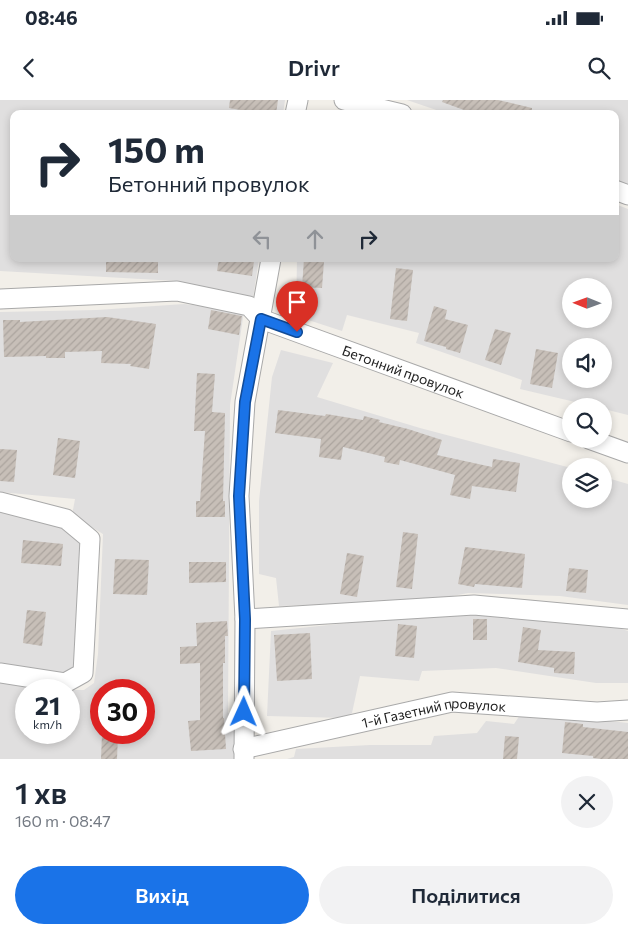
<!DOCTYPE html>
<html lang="uk">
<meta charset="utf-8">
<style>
:root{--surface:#fff;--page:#f2f2f3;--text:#1f2937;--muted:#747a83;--accent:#1a73e8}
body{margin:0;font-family:Commissioner,sans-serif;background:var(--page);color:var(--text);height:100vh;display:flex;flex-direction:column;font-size:19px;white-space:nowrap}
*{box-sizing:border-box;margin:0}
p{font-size:16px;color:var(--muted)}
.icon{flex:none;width:28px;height:28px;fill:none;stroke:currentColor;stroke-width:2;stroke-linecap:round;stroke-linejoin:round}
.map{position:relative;height:659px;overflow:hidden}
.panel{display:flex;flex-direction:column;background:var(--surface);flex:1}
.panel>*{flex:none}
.banner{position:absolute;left:10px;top:10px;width:609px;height:152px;border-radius:10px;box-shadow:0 2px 8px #0003;background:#fff;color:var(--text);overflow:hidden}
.needle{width:32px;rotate:271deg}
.fabs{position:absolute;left:562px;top:178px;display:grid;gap:10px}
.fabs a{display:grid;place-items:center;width:50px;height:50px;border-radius:50%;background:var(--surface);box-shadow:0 2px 8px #0003;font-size:25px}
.speed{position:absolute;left:15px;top:579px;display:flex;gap:10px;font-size:25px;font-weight:700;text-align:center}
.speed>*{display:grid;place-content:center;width:65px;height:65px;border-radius:50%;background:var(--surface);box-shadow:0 2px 8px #0003;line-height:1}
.speed small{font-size:12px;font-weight:400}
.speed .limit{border:8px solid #d22;background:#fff;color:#111}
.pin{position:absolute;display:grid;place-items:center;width:42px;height:42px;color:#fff;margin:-51px -21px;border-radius:50% 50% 50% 0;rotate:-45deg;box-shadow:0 0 5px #0007}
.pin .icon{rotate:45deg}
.me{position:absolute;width:55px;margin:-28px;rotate:1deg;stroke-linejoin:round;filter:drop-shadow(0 0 4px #0008)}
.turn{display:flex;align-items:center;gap:18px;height:105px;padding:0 15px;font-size:22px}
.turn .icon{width:65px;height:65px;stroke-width:2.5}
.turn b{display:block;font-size:35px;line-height:42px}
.lanes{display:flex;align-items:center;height:48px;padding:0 15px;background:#0003;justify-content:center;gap:25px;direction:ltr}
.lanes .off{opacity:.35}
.round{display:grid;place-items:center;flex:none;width:52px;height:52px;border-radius:26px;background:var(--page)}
.overview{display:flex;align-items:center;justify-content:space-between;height:85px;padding:0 15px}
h1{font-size:30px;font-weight:600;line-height:38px}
.button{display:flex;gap:10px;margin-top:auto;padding:10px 15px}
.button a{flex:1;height:58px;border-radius:30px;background:var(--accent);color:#fff;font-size:20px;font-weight:600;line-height:58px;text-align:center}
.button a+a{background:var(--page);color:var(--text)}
.status{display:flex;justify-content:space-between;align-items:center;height:35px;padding:0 25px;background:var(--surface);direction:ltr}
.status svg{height:14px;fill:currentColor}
header{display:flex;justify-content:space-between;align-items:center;height:65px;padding:0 15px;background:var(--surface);font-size:22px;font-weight:600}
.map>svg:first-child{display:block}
</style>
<div class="status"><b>08:46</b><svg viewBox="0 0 49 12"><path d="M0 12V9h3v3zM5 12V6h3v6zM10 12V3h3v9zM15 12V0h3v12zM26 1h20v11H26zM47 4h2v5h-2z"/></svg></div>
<header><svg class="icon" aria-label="back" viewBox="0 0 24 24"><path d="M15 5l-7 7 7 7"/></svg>Drivr<svg class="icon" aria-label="search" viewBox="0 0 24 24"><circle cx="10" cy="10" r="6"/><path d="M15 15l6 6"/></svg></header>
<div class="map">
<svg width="628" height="659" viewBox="0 0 628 659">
<defs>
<pattern id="building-hatch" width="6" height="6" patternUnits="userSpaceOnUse" patternTransform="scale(1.25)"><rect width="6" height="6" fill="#c7bfb8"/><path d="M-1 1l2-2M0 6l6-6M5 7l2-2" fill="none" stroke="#aba49e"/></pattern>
</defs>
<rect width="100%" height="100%" fill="#f2efe9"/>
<g fill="#e0dfdf" fill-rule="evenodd">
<path d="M0,0h285l-2,14h-269v145h245l-6,39 -77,-17 -176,-10z"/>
<path d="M407,0h221v85l-13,-5v-66h-167z"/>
<path d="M615,104l13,5v206l-24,-6v-3h-12l-72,-17 2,-9 -106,-37 3,-10 -72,-18 -5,16 -46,-15 1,-57h318zM571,186h33v33h-33zM571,246h33v33h-33z"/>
<path d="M184,204l60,7 -14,94 -2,308 6,2v44h-234v-79l60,10h24l10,-7 4,-29 5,-120 -31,-19 3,-16 -75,-7v-180l97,-2zM26,590h43v42h-43zM101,590h43v42h-43z"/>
<path d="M281,250l52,13 -16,34 103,31 151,40v31h33v-22l24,7v121l-68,-9 -92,-3 -26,5 -56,5 -107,3 -3,-28 -17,-4v-73l13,-124z"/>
<path d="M0,412l63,13 21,18 -9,124 -9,7 -66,-10z"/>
<path d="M496,512l110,12 22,7v52h-32l-100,-15 -74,3 -3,10 -59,-5 -8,37 -8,5 -77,-2 4,-85 87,-9z"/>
<path d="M520,615l80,5 28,3v36h-341l7,-2 2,-8 74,-4h61l3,-9 43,-3 9,-12 28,3z"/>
</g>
<g fill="url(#building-hatch)">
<path d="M230,0h48l-2,14h-12l-35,-6z"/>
<path d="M443,0h55l34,8v6h-57l-33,-12z"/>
<path d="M106,159h52v14l-52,-1z"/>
<path d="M219,159h19l16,2 -2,15 -35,-5z"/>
<path d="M304,159l20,2 -2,27 -20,-1z"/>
<path d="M396,168l17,2 -6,51 -17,-2z"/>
<path d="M434,206l13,4 -2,9 23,6 -8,28 -14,-4v-2l-22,-6z"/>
<path d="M211,210l31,6 -3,19 -31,-6z"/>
<path d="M107,217l49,7 -7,45 -19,-3 1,-2 -30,-1 1,-12 -37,1v6h-19v-2l-42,1 -1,-37h17v2z"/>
<path d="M495,229l16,4 -10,32 -16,-5z"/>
<path d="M536,249l22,4 -6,35 -22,-4z"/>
<path d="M197,273l18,1 -3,38 13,1 -2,88h2v16h-29v-16h4l5,-70h-11z"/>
<path d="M278,310l47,6 1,-2 37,6 1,-4 16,4 -1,2 29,7 34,11 -5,15 55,12 1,-8 27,4 -4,29 -44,-6 -2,13 -20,-4 5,-20 -55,-15 -1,5 -15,-3 1,-5 -42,-10 -2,13 -22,-3 2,-18 -46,-6z"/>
<path d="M58,338l22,3 -5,37 -22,-3z"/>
<path d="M0,349l17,1 -3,32 -14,-1z"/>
<path d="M403,432l15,2 -6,55 -16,-2z"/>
<path d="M23,440l40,4 -2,22 -40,-3z"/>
<path d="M465,447l60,7 -3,34 -47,-4 -1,3 -16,-3z"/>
<path d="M347,453l17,3 -7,41 -17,-3z"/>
<path d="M115,459l34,1 -2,35 -34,-1z"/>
<path d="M189,462h37v20l-37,1z"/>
<path d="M569,468l19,2 -2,23 -20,-2z"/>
<path d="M27,510l19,2 -4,34 -19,-3z"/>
<rect x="473" y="519" width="14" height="21"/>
<path d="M227,521l1,15h-3v27h-2v55h1l2,31 -35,2 -3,-30 12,-1v-57l-20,1v-17l17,-1 -1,-23z"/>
<path d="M398,524l19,2 -3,32 -19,-2z"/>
<path d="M523,527l18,3 -3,20 37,2 -1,22 -20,-1v-5l-36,-6z"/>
<path d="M310,533l2,46 -35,2 -3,-46z"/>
<path d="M565,622l18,2v3l45,5v27h-27l-8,-1v-2l-31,-3z"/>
<path d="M102,634l16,1 -1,24h-16z"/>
<path d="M505,636l14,1 -2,22h-14z"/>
</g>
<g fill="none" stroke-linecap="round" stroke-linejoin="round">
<g stroke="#a9a9a9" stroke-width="21">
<g id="street">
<path d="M344,0l58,14"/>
<path d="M295,14l3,-14"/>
<path d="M615,90l13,5"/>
<path id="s1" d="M0,199l177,-8 72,15 12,13 310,113"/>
<path d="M589,339l39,14"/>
<path d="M0,402l66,17 24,20 -7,134 -18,10 -65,-10"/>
<path d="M245,519l229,-14 154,14"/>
<path id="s2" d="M243,649l209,-47 145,10 31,-2"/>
<path d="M244,659l1,-140 -6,-123 6,-94 26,-143"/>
</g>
</g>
<use href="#street" stroke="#fff" stroke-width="19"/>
</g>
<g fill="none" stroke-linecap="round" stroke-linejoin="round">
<g stroke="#114b97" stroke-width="12">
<path id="route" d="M244,612l1,-93 -6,-123 6,-94 16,-83 36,13"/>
</g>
<use href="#route" stroke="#1a73e8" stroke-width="9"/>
</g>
<g text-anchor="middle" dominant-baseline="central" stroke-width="5" stroke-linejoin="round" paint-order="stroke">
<g font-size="14" fill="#222" stroke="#fff">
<text stroke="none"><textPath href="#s1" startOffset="420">Бетонний провулок</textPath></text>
<text stroke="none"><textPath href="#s2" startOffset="195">1-й Газетний провулок</textPath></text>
</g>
</g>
</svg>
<div class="fabs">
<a><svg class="needle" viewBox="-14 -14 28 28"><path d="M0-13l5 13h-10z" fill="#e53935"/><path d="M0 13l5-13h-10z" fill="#747a83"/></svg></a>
<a><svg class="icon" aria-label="sound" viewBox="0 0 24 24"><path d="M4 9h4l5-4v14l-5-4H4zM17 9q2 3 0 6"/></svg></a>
<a><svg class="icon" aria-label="search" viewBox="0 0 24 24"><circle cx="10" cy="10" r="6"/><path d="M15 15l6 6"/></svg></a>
<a><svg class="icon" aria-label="layers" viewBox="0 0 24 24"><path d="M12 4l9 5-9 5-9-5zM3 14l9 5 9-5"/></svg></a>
</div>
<div class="speed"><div>21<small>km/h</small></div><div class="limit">30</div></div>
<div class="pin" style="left:297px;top:232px;background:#d93025"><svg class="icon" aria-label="arrive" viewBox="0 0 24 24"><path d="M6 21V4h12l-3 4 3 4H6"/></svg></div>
<svg class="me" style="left:244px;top:612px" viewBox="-20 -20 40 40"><path d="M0-17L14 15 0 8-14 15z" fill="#1a73e8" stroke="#fff" stroke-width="4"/></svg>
<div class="banner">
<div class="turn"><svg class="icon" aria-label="right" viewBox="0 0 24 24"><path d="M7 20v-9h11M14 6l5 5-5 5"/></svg><div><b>150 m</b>Бетонний провулок</div></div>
<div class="lanes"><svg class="icon off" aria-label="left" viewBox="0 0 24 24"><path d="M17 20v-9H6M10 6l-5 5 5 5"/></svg><svg class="icon off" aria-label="ahead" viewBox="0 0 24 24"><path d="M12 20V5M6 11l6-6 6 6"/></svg><svg class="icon" aria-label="right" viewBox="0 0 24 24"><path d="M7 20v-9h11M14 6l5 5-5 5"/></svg></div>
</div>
</div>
<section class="panel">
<div class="overview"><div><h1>1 хв</h1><p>160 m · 08:47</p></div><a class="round"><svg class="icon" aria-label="close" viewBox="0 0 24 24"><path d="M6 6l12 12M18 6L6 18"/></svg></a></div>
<div class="button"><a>Вихід</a><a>Поділитися</a></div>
</section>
